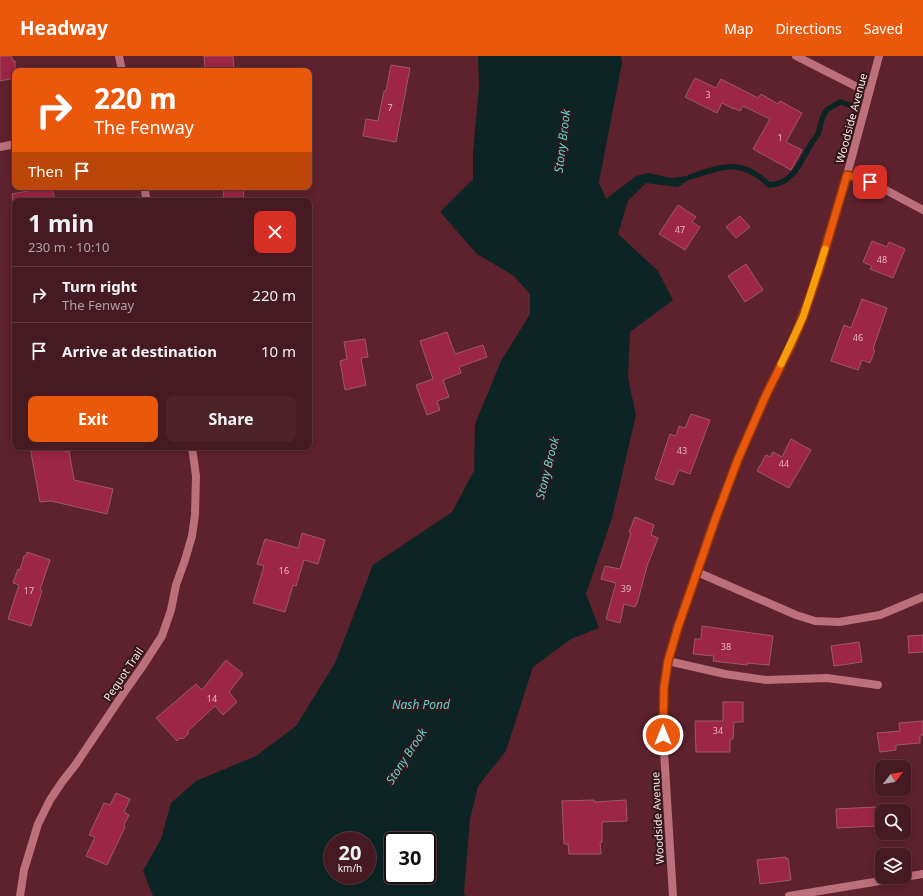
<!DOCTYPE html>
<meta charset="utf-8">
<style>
:root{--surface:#461a22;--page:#4d232a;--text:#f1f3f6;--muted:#b0a1a5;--line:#5e3840;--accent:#ea580c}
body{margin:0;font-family:"Noto Sans",sans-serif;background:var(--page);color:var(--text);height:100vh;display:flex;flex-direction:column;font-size:15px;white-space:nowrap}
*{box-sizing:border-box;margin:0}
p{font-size:13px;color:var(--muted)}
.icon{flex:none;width:22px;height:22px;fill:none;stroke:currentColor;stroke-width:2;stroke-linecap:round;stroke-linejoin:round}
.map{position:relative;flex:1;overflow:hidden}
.panel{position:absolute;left:12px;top:142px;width:300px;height:252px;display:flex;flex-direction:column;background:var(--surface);border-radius:8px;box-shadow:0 2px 10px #0003,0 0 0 1px var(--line)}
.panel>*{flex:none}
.hud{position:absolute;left:12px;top:12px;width:300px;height:122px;border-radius:8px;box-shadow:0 2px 10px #0003,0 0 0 1px var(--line);background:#ea580c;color:#fff;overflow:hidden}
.needle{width:26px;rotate:59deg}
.controls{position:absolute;left:875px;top:704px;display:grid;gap:8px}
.controls a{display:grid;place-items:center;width:36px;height:36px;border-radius:8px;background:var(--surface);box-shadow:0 2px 10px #0003,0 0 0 1px var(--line);font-size:20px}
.speed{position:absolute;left:324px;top:776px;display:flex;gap:8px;font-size:20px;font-weight:700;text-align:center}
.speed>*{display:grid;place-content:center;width:52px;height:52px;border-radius:50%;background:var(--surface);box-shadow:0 2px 10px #0003,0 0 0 1px var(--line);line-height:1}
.speed small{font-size:10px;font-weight:400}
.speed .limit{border:2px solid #111;border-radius:6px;background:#fff;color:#111}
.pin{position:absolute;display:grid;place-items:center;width:34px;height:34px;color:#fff;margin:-17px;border-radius:8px;box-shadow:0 2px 6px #0006}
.me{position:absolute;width:44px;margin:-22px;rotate:0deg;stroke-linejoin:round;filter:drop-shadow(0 0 3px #0008)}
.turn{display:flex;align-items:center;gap:14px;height:84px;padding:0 16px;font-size:18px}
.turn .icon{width:52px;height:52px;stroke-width:2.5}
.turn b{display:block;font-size:28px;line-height:34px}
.then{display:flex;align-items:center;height:38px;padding:0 16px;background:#0003;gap:8px;font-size:15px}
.round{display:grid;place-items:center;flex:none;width:42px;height:42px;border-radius:8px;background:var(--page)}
.summary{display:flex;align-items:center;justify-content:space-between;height:68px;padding:0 16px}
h1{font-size:24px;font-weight:700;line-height:30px}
.action{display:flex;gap:8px;margin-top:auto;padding:8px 16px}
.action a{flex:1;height:46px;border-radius:8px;background:var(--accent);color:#fff;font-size:16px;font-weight:700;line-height:46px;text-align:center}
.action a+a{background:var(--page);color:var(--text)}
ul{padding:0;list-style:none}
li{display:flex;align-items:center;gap:12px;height:56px;padding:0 16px;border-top:1px solid var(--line)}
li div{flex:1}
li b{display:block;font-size:15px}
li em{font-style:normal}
header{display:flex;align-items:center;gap:24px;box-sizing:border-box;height:56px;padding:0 20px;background:var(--accent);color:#fff}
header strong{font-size:19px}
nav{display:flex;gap:22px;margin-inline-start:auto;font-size:14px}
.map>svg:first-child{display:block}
</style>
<header>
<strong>Headway</strong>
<nav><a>Map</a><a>Directions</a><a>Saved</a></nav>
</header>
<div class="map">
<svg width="923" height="840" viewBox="0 0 923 840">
<rect width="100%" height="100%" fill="#5e222e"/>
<path fill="#0c2524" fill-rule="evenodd" d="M478,0h143l1,7 -23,119 7,17 30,-23 13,-3 22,5 25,-3 -18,12 -32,-4 -18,18 -10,33 40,37 15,29 -43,32 -2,46 8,37 -24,103 -26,76 13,34 -28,11 -38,28 -27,84 -28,35 -8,33 -6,73 1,4h-312l-10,-25 18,-32 10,-36 25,-22 60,-25 40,-30 39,-63 38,-98 79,-53 22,-41 1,-47 26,-63 29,-47v-20l-16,-18 -37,-22 -37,-42 33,-33v-27l6,-65zM333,785h34v34h-34zM393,785h34v34h-34z"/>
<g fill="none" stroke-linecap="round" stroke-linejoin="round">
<path stroke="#0c2524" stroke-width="5.5" d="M690,121c31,-10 51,-20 79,8 24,0 32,-24 42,-41 2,-4 6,-7 7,-10 3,-8 3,-18 9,-24 3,-3 9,-5 13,-8l16,5"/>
</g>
<g fill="#9d2545" stroke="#9c5964">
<path d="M0,0h11l2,5h2v17l-15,3z"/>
<path d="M204,0h29l1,15h-29z"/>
<path d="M391,9l19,3 -14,74 -33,-6 3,-17 12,2 6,-30h2z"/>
<path d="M695,22l21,10 5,-9 37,19 3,-4 17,10 2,-3 22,12 -16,29 16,8 -11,20 -38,-21 17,-30 -27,-13 -3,5 -6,-3v1l-12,-6 -5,10 -32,-16z"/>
<path d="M49,131h3l3,14h-42l-1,-7z"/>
<path d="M224,131h20l-1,14h-20z"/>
<path d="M678,149l18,12 -4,5 8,5 -15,23 -26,-16z"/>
<path d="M740,160l10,11 -14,11 -10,-11z"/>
<path d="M872,185l15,6 2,-5 16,7 -12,29 -23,-9 2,-3 -9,-4z"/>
<path d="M746,208l17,26 -18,12 -17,-26z"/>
<path d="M862,243l25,9 -14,41 2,1 -5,13 -8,-3 -4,10 -27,-9 13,-36 7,3z"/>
<path d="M447,276l8,22 28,-9 4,12 -28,10 2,6 -18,7 6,17 -12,4 3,9 -13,5 -11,-30 17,-6 -13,-38z"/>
<path d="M365,283l3,18 -7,1 5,27 -21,5 -5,-29 7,-2 -3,-17z"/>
<path d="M691,358l19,6 -20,54 -11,-4 -6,15 -18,-6 15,-45 6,2 3,-10 6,2z"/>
<path d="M791,383l20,11 -22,38 -32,-17 9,-16 4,2 3,-5 9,5z"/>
<path d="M30,391h34l1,5 4,-1 5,29 39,9 -6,25 -56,-13 -11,1z"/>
<path d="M635,461l19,8 -3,10 7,3 -11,28 -10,38h-1l-1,3 -11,-3 -4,19 -14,-4 10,-36 -15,-4 4,-13 15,3 11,-36 -2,-1z"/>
<path d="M302,477l23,7 -7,24 -14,-4 -8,26 -3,-1 -8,27 -32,-9 11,-37 -7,-2 8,-25 33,9z"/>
<path d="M27,496l23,8 -10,30 2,1 -11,35 -23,-7 11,-34 -6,-2 5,-14 2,1 4,-14h2z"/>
<path d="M702,570l71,10 -4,29 -22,-2v2l-34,-4 1,-5 -21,-2 2,-15h6z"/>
<path d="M923,579v17l-14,1 -1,-17z"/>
<path d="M859,586l3,20 -28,4 -3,-20z"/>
<path d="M226,604l17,14 -14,18 8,10 -14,13 -8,-9 -27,25v3l-5,5 -3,-1 -3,3 -21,-23 40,-34 6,6z"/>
<path d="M723,646h20v20h-9l-1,17h-3v13h-34l-1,-31h28z"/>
<path d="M923,665v14h-3v8l-24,2v5l-16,2 -3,-19 23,-2 -1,-8z"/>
<path d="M116,737l14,6 -6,13 5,3 -5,10 1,2 -18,38 -21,-9 9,-19 -6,-2 15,-32 6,2z"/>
<path d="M594,744l1,2 31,-2 1,21 -25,1v20h-2l1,12h-32l-1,-10h-4l-2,-43z"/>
<path d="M876,751l1,19 -40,2 -1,-19z"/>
<path d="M786,801v2l2,-1 3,22 -31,4 -3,-24z"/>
</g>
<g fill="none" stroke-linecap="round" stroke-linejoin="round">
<g stroke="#bc707c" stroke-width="8">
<path d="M697,516l99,43 19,6 24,1 41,-7 43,-18"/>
<path d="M668,605l57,13 41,6 61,-2 51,7"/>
<path d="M789,840l134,-22"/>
</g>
<g stroke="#bc707c" stroke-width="8">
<path d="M119,0l3,15"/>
<path d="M796,0l73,37"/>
<path d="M0,91l15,-3"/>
<path d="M847,119l24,7 52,28"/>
<path d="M144,131l3,14"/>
<path d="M20,840l4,-26 14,-46 12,-24 12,-18 14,-18 47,-70 19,-27 20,-31 9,-26 5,-25 9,-25 7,-24 3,-21 1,-39 -4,-29"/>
<path d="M673,840l-10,-161 1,-48 4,-26 10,-34 51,-145 37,-87 25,-50 22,-57 34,-113 32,-119"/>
</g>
</g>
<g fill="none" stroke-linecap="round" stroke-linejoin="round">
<g stroke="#983908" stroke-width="10">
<path id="route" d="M663,679l1,-48 4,-26 10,-34 37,-107 23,-61 28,-64 25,-50 12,-28 15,-44 29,-98 23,7"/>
</g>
<use href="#route" stroke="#ea580c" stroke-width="7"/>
<path stroke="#f59e0b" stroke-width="7" d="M781,308l22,-47 22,-68"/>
</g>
<g text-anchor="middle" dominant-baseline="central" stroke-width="4" stroke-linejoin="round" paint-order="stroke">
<g font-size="9" fill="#e6b6bf">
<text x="708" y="38">3</text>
<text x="390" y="51">7</text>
<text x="780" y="81">1</text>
<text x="680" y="173">47</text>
<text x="882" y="203">48</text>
<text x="858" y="281">46</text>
<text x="682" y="394">43</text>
<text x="784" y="407">44</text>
<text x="284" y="514">16</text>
<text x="626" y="532">39</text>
<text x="29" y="534">17</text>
<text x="726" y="590">38</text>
<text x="212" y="642">14</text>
<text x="718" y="674">34</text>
</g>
<g font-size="11" fill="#fee6e8" stroke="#32171b">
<text transform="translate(851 62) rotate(-75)">Woodside Avenue</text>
<text transform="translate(123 618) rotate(-56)">Pequot Trail</text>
<text transform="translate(657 762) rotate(-93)">Woodside Avenue</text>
</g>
<g font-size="12" font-style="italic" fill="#5ad8d2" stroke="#32171b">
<text transform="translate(562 85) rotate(-83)">Stony Brook</text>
<text transform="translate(547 412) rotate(-76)">Stony Brook</text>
<text x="421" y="648">Nash Pond</text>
<text transform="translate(406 700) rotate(-57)">Stony Brook</text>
</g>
</g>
</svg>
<div class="controls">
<a><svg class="needle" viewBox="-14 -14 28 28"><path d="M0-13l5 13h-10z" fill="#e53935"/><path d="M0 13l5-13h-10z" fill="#b0a1a5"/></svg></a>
<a><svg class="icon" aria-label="search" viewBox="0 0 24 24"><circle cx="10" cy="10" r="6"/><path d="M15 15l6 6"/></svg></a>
<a><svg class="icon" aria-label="layers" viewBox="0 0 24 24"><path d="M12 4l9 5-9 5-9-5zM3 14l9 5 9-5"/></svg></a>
</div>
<div class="speed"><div>20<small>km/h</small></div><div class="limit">30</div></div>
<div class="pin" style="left:870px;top:126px;background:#d93025"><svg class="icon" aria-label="arrive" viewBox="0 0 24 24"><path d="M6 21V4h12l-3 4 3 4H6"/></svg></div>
<svg class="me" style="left:663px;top:679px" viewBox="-20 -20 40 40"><circle r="17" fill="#ea580c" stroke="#fff" stroke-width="3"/><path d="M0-11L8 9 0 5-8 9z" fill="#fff"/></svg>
<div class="hud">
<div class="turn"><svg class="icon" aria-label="right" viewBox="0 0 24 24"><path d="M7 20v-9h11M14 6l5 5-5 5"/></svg><div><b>220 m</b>The Fenway</div></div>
<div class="then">Then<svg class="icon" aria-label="arrive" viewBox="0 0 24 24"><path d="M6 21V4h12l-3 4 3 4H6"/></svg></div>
</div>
<section class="panel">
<div class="summary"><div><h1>1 min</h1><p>230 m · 10:10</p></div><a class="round" style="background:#d93025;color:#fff"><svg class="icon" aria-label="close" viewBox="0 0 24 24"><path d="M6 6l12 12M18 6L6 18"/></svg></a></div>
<ul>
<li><svg class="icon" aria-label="right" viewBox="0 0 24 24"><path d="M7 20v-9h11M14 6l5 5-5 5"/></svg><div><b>Turn right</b><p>The Fenway</p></div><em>220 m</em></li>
<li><svg class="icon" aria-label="arrive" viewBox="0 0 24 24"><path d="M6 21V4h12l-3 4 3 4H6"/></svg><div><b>Arrive at destination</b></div><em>10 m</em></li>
</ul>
<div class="action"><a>Exit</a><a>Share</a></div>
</section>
</div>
